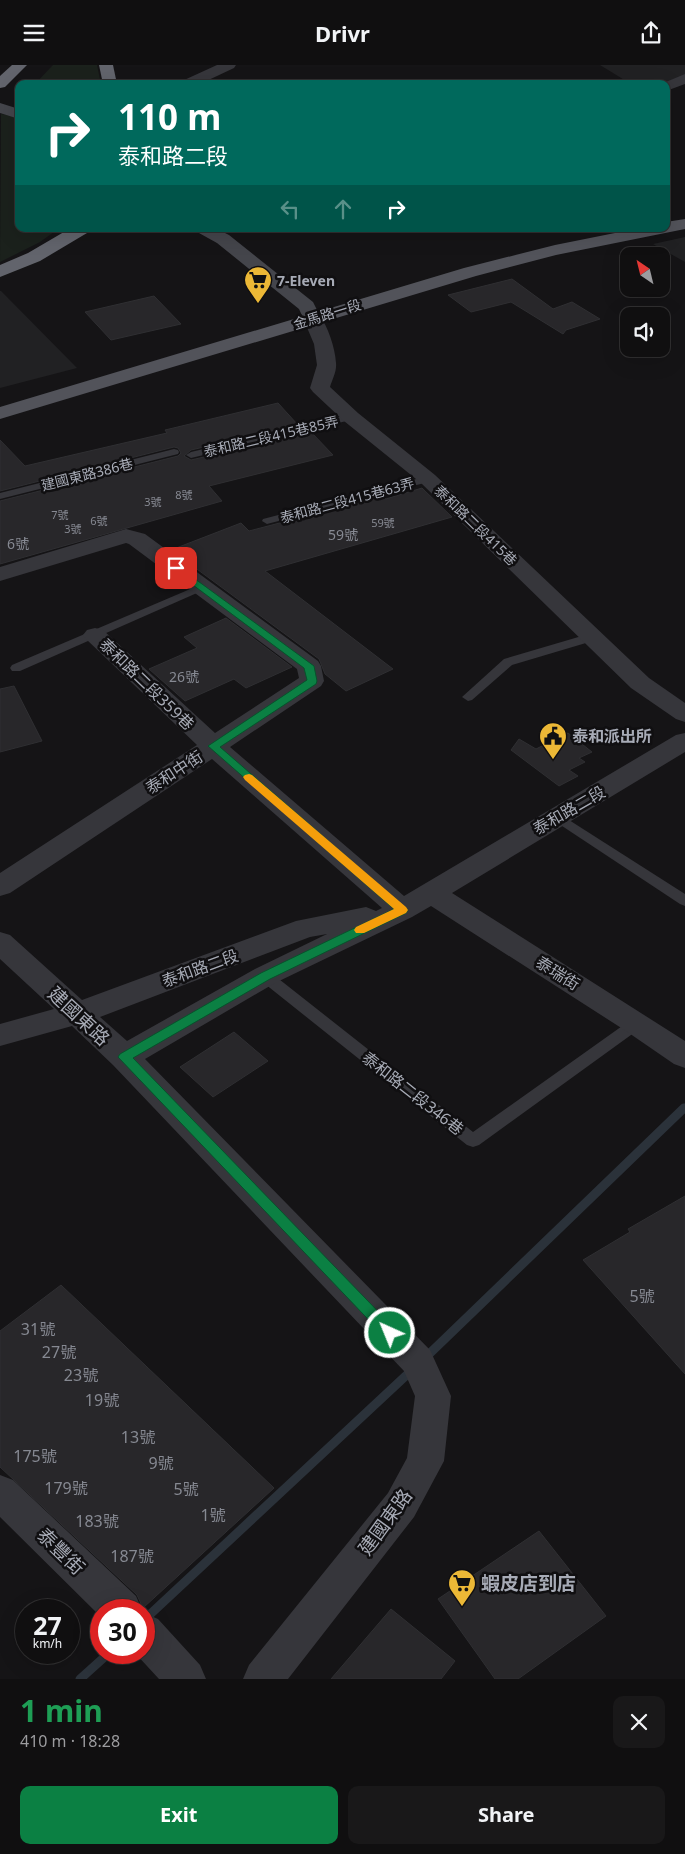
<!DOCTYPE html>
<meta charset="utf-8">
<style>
:root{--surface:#100f10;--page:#191819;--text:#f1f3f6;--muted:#9c9c9f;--line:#302f30;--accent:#0b8043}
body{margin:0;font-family:"Noto Sans","Noto Sans TC",sans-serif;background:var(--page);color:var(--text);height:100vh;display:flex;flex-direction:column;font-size:19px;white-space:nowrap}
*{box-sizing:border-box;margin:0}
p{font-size:16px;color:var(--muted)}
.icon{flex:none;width:28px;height:28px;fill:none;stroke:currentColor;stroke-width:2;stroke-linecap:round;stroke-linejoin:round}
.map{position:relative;height:1614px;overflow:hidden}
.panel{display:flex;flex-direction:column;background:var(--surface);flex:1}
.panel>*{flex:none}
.guide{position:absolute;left:15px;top:15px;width:655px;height:152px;border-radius:10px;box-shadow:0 5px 20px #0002,0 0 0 1px var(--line);background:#00695c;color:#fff;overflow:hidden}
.needle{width:32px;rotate:325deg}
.tools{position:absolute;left:620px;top:182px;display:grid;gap:10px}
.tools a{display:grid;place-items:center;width:50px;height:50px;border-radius:10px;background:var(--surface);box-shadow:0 5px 20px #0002,0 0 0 1px var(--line);font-size:25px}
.speed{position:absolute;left:15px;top:1534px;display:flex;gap:10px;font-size:25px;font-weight:700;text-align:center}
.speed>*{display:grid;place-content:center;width:65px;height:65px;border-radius:50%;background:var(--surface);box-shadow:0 5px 20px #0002,0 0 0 1px var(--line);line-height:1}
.speed small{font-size:12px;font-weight:400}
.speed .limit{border:8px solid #d22;background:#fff;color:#111}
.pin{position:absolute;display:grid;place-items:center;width:42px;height:42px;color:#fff;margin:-21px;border-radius:10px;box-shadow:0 2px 8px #0006}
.me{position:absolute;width:55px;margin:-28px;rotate:316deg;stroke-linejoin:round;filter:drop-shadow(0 0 4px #0008)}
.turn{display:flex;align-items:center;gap:18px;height:105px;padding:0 20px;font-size:22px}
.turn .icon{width:65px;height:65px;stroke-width:2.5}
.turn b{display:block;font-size:35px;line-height:42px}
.lanes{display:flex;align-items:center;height:48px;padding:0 20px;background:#0003;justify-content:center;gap:25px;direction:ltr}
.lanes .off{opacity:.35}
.round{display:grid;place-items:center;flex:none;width:52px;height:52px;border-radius:10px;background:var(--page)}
.headline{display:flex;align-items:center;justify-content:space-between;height:85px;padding:0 20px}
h1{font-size:30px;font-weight:700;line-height:38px;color:#1e9e55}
.primary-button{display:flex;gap:10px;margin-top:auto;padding:10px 20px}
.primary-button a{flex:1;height:58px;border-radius:10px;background:var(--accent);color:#fff;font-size:20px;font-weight:700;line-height:58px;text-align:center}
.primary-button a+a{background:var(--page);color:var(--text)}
header{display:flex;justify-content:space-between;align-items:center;height:65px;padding:0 20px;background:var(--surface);font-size:22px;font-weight:700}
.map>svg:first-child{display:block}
</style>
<header><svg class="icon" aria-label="menu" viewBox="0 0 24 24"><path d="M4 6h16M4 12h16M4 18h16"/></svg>Drivr<svg class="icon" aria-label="share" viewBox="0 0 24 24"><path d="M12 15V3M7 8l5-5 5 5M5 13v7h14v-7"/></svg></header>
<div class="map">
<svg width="685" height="1614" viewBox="0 0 685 1614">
<rect width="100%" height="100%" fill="#151416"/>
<g fill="#212123">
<path d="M600,0h85v12l-19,7h-35z"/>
<path d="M685,172v25l-32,-18z"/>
<path d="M0,226h1l76,77 -77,20z"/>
</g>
<g fill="#1b211c">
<path d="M53,0h44l4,19h-66z"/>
<path d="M1,49l11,2 7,4v109h39l-18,13 -40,20z"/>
</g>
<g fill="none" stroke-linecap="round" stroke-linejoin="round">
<path stroke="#2b323a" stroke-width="7" d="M683,1045l2,-2"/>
<g stroke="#2b323a" stroke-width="9">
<path d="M426,1292l258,-249"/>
<path d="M144,1555l268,-250"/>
<path d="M80,1614l29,-26"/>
</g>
</g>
<g fill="#28272a" stroke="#2f2f32">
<path d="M512,214l41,30 19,-7 28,17 -34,11 -3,4 -52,-32 -40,10 -23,-17z"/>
<path d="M154,231l27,28 -70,16 -26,-28z"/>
<path d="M278,338l20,22 -107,25 -7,6 7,4 120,-28 22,23 -124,31 13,15 -222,63v-63l178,-45 3,-3 -3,-5 -4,-1 -174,44v-51l25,26 142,-33 -2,-3z"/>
<path d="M422,423l30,29 -187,54 128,98 -47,22 -21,-17 -6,-15 -148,-109 70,-27 8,8 134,-35 3,3z"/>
<path d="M226,553l66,49 -46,21 -12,-9 -49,22 -36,-32 48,-21 -13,-11z"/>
<path d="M14,621l28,55 -42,11v-63z"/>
<path d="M568,668l24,19 -13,6 6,4 -16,8 9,6 -19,10 -48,-36 8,-11 17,10z"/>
<path d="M234,967l34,29 -55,36 -33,-30z"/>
<path d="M685,1131v178l-102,-114 47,-28 -2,-3z"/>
<path d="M61,1220l213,203 -131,120 -6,-13 -137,-128v-136z"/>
<path d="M539,1466l67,85 -88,63h-23l-57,-80z"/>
<path d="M391,1544l64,52 -14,18h-110z"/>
</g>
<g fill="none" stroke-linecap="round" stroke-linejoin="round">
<g fill="#36363b" fill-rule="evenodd">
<path d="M351,349l5,3 -1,2 -164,39 -5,-3 5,-3z"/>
<path d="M174,384l4,1 1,2 -1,2 -178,45v-6z"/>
<path d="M428,411l4,1 1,2 -1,2 -165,43 -5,-3 1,-2z"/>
<path d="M202,519l6,3 -2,2 -186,82h-8l-2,-3 2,-3z"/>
<path d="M592,568l6,4 -2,3 -84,25 -40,35 -4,1 -6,-4 42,-38z"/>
<path d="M558,748l127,81v12l-5,-2 -127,-84 -2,-3 2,-3z"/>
<path d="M265,906l5,1 203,160 159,-113 5,-2 5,2 2,4 -2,4 -163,118 -6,2 -6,-2 -207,-165 -2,-4 2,-4z"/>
</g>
<g fill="#36363b" fill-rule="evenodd">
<path d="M217,0h19l-2,3 -34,16h-20l2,-3z"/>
<path d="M685,9v10l-19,7v-7h-5z"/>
<path d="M312,247l7,2c9,13 16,33 17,49 1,8 -4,17 -6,24l28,26 77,62 214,203 36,25v19l-9,-3 -45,-31 -210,-205 -77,-62 -31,-29 -3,-4 7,-23 -3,-21 -11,-26 2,-4z"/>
<path d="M126,464l19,5 173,127 3,5 3,15 -3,5 -91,61 174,149 272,-161 9,-2v19l-233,141 233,148v27l-11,-4 -48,-33 -195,-125 -19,11 -137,66 -130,76 285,291 21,46 -7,65 -30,56 -126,162h-45l6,-14 139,-172 19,-35 8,-62 -11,-25 -291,-306 -41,-39 -72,20v-22l54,-15 -54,-50v-27l10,3 72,65 214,-79 70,-14 10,4 6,-3 -170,-149 -202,134 -10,3v-23l197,-128 -110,-105 -4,-5 4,-5 8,-2 8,2 112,103 84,-55 -2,-9 -168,-125 -3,-1 -126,38v-14zM327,869l-72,35 -128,72 -27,-24 210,-80z"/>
<path d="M0,1410l13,5 123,116 6,14h-41v7l-101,-100z"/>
<path d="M144,1548l14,6 42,46 6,14h-47l-24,-26h9z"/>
</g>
<g fill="#44454b" fill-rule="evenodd">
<path d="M0,38l19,6v10l-19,-6z"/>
<path d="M197,164h20l12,6 84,67 8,16 -2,4 -7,2 -7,-2 -6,-13 -82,-66 -18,-10z"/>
</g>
<path fill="#52535a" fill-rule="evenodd" d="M685,154v10l-129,26 -80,21 -476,143v-12l464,-139 91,-23 80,-16h31v-7z"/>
<g fill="#62646c" fill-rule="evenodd">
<path d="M12,0h15l-22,22 -5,1v-12z"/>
<path d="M99,0h14l4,19h-14z"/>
<path d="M69,164h21l-3,4 -47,28 -40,16v-12l28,-12z"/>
</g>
</g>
<path fill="#0b8043" stroke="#07532c" d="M176,500l138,101 3,15 -1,3 -96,63 188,163 -2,3 -136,66 -137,79 262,271 2,4 -2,4 -5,2 -5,-2 -267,-280 2,-3 141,-81 133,-64 -186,-163 99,-66 -3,-12 -131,-98 -1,-2z"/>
<path fill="#f59e0b" d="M249,709l3,1 154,132 2,3 -2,3 -42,20h-8l-2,-3 2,-3 38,-18 -149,-129 -2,-3 2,-2z"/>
<defs>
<g id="supermarket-pin" transform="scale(1.4375)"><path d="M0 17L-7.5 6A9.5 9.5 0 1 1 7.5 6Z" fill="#ecb836" stroke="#100f11"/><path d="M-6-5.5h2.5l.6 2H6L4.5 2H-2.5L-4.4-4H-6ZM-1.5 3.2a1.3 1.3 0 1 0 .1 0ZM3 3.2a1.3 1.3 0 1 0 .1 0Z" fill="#111"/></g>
<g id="civic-pin" transform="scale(1.4375)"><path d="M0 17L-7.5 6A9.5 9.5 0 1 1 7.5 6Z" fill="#ecb836" stroke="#100f11"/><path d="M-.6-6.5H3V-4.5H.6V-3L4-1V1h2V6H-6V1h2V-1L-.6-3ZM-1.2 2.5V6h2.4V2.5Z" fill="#111"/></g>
</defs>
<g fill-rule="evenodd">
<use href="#supermarket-pin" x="258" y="215"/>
<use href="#civic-pin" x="553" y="671"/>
<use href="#supermarket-pin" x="462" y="1518"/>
</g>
<g text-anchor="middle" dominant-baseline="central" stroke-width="5" stroke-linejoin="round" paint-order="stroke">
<g font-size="11" fill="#868992">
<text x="184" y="429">8號</text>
<text x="153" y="436">3號</text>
<text x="60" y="449">7號</text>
<text x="99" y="455">6號</text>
<text x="383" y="457">59號</text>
<text x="73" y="463">3號</text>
</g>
<g font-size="14" font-weight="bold" fill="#a7abb6" stroke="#100f11" text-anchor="start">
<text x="277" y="215">7-Eleven</text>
</g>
<g font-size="14" fill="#a7abb6" stroke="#100f11">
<text transform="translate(327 249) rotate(-17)">金馬路一段</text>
<text transform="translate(271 371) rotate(-13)">泰和路二段415巷85弄</text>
<text transform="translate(87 409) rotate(-14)">建國東路386巷</text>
<text transform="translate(347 435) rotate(-15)">泰和路二段415巷63弄</text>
<text transform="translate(476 460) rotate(44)">泰和路二段415巷</text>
</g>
<g font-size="14" fill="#868992">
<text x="343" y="469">59號</text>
<text x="18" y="478">6號</text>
<text x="184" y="611">26號</text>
</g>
<g font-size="16" fill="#a7abb6" stroke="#100f11">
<text transform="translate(147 619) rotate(44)">泰和路二段359巷</text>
<text transform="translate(174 707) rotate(-33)">泰和中街</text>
<text transform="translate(569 745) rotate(-30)">泰和路二段</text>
<text transform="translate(200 903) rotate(-20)">泰和路二段</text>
<text transform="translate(558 908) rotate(32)">泰瑞街</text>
<text transform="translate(413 1028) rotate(38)">泰和路二段346巷</text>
</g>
<g font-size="16" font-weight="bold" fill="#a7abb6" stroke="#100f11" text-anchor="start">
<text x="572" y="671">泰和派出所</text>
</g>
<g font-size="16" fill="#868992">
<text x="642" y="1231">5號</text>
<text x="38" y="1264">31號</text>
<text x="59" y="1287">27號</text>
<text x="81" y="1310">23號</text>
<text x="102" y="1335">19號</text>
<text x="138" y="1372">13號</text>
<text x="35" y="1391">175號</text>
<text x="161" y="1398">9號</text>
<text x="66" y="1423">179號</text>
<text x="186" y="1424">5號</text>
<text x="213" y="1450">1號</text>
<text x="97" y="1456">183號</text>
<text x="132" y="1491">187號</text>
</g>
<g font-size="19" fill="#a7abb6" stroke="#100f11">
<text transform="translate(79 951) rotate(43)">建國東路</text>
<text transform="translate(385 1457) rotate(-54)">建國東路</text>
<text transform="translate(61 1486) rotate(44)">泰豐街</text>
</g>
<g font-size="19" font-weight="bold" fill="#a7abb6" stroke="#100f11" text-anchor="start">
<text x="481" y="1518">蝦皮店到店</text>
</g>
</g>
</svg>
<div class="tools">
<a><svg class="needle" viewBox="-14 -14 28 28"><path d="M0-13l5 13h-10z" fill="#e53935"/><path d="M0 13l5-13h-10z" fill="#9c9c9f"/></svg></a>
<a><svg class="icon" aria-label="sound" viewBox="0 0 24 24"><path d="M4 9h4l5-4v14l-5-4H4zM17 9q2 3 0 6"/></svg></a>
</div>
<div class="speed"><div>27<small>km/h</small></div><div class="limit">30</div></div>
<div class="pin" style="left:176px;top:503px;background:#d93025"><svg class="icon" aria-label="arrive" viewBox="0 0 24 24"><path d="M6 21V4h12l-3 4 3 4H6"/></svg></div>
<svg class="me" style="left:390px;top:1268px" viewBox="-20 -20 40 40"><circle r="17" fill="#0b8043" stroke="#fff" stroke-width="3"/><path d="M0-11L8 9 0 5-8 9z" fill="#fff"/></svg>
<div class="guide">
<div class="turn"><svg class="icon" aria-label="right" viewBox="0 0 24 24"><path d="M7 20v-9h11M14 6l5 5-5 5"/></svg><div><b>110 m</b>泰和路二段</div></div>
<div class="lanes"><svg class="icon off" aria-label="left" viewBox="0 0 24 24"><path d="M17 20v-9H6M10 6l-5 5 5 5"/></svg><svg class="icon off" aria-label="ahead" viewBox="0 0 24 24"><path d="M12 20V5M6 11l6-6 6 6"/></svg><svg class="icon" aria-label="right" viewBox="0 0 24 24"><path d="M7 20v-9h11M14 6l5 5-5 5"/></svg></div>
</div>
</div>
<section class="panel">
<div class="headline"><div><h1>1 min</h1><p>410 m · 18:28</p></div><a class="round"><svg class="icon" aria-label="close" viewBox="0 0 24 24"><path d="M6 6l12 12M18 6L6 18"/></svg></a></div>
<div class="primary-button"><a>Exit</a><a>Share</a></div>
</section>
